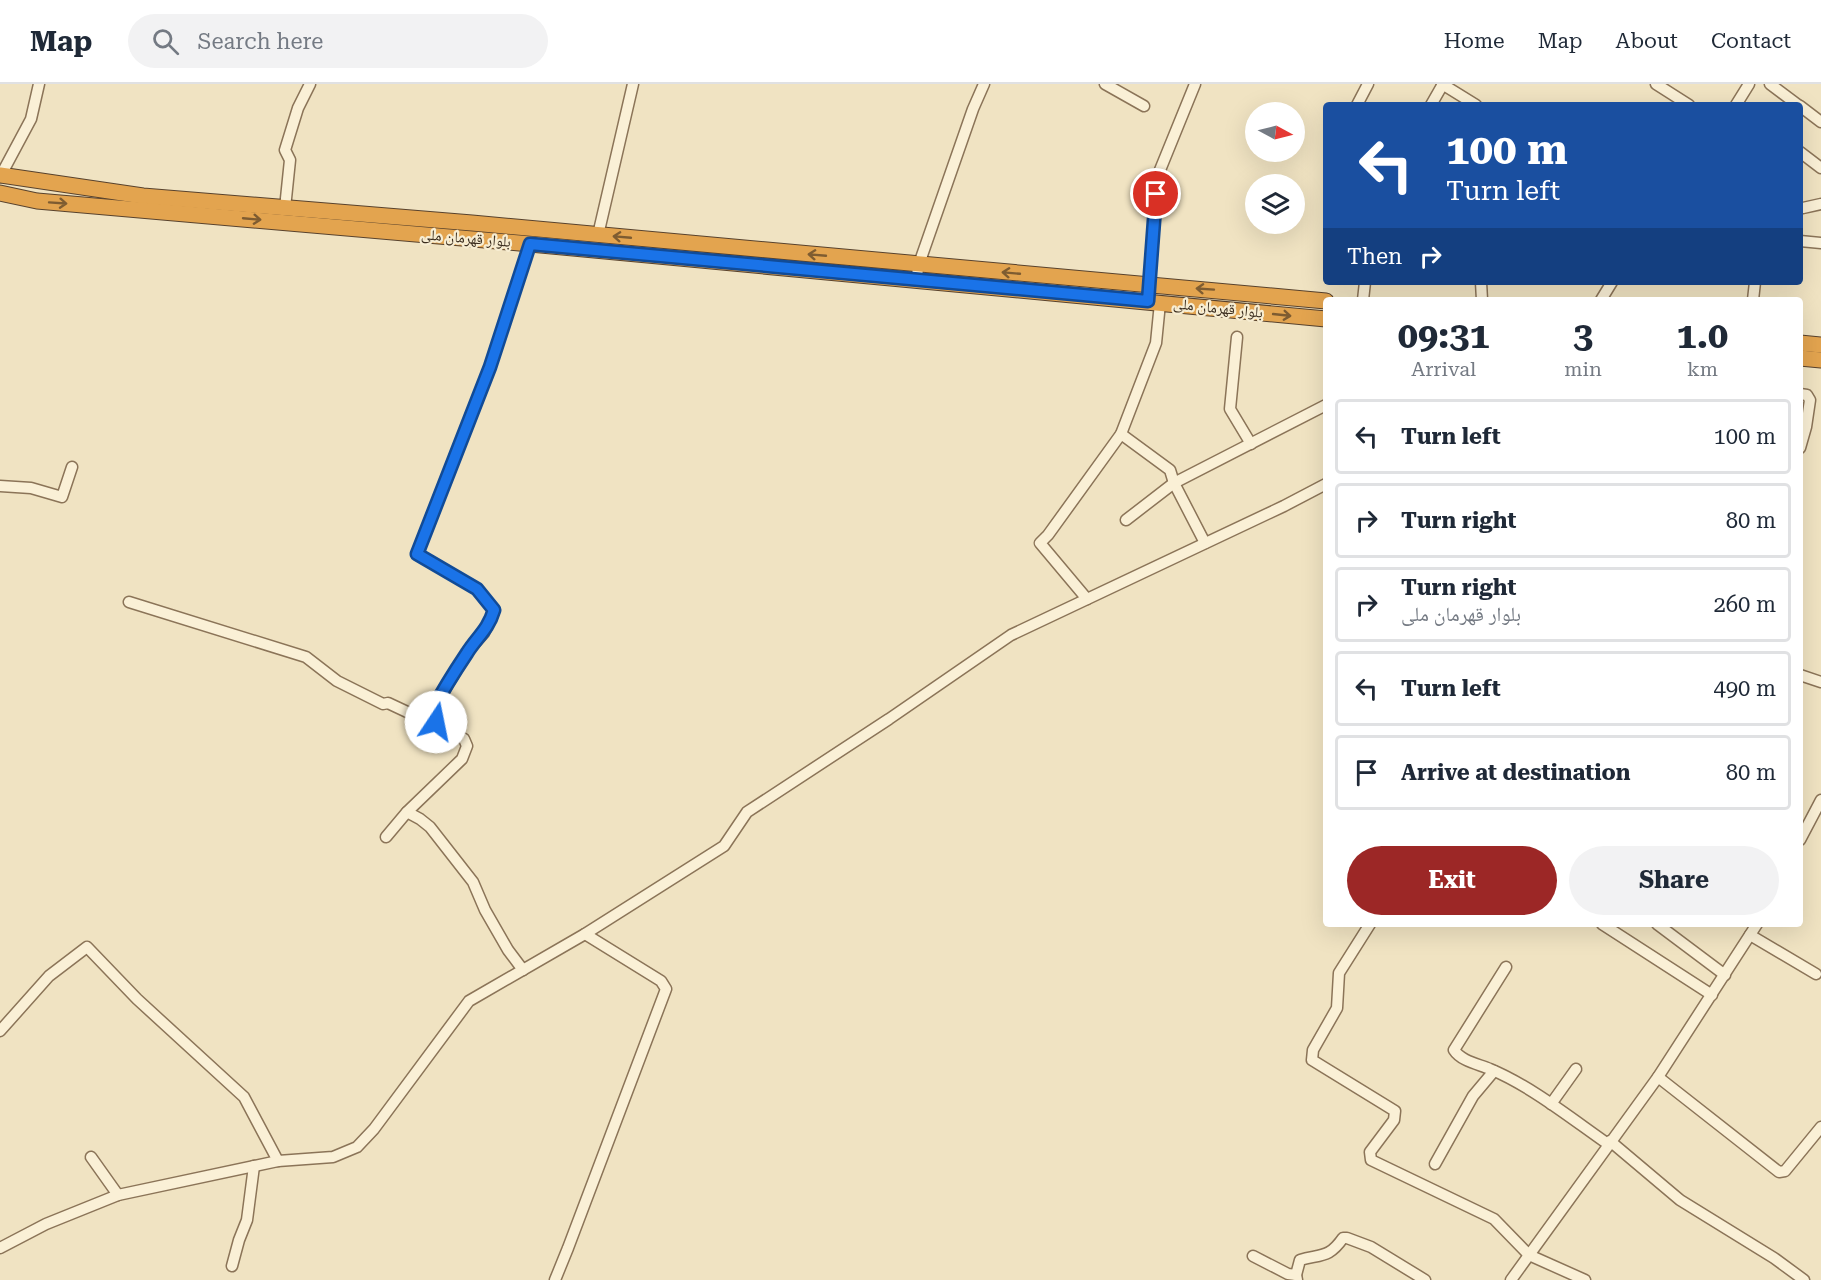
<!DOCTYPE html>
<meta charset="utf-8">
<style>
:root{--surface:#fff;--page:#f2f2f3;--text:#1f2937;--muted:#747a83;--line:#e0e1e3;--accent:#9c2726}
body{margin:0;font-family:"Roboto Serif","Noto Naskh Arabic",serif;background:var(--page);color:var(--text);height:100vh;display:flex;flex-direction:column;font-size:22px;white-space:nowrap}
*{box-sizing:border-box;margin:0}
p{font-size:20px;color:var(--muted)}
.icon{flex:none;width:33px;height:33px;fill:none;stroke:currentColor;stroke-width:2;stroke-linecap:round;stroke-linejoin:round}
.map{position:relative;flex:1;overflow:hidden}
.drawer{position:absolute;left:1323px;top:213px;width:480px;height:630px;display:flex;flex-direction:column;background:var(--surface);border-radius:6px;box-shadow:0 6px 24px #0002}
.drawer>*{flex:none}
.guide{position:absolute;left:1323px;top:18px;width:480px;height:183px;border-radius:6px;box-shadow:0 6px 24px #0002;background:#1a4fa0;color:#fff;overflow:hidden}
.needle{width:39px;rotate:97deg}
.tools{position:absolute;left:1245px;top:18px;display:grid;gap:12px}
.tools a{display:grid;place-items:center;width:60px;height:60px;border-radius:50%;background:var(--surface);box-shadow:0 6px 24px #0002;font-size:30px}
.pin{position:absolute;display:grid;place-items:center;width:51px;height:51px;color:#fff;margin:-26px;border:3px solid #fff;border-radius:50%;box-shadow:0 2px 6px #0007}
.me{position:absolute;width:66px;margin:-33px;rotate:11deg;stroke-linejoin:round;filter:drop-shadow(0 0 4px #0008)}
.turn{display:flex;align-items:center;gap:21px;height:126px;padding:0 24px;font-size:27px}
.turn .icon{width:78px;height:78px;stroke-width:2.5}
.turn b{display:block;font-size:42px;line-height:51px}
.then{display:flex;align-items:center;height:57px;padding:0 24px;background:#0003;gap:12px;font-size:22px}
.eta{display:flex;justify-content:space-evenly;align-items:center;height:102px;text-align:center}
.eta b{font-size:36px;font-weight:700;line-height:42px}
.button{display:flex;gap:12px;margin-top:auto;padding:12px 24px}
.button a{flex:1;height:69px;border-radius:36px;background:var(--accent);color:#fff;font-size:24px;font-weight:700;line-height:69px;text-align:center}
.button a+a{background:var(--page);color:var(--text)}
ul{padding:0;list-style:none}
li{display:flex;align-items:center;gap:18px;height:75px;margin:0 12px 9px;padding:0 12px;border:3px solid var(--line);border-radius:6px}
li div{flex:1}
li b{display:block;font-size:22px}
li em{font-style:normal}
header{display:flex;align-items:center;gap:36px;box-sizing:border-box;height:84px;padding:0 30px;background:var(--surface);border-bottom:2px solid var(--line)}
header strong{font-size:28px}
nav{display:flex;gap:33px;margin-inline-start:auto;font-size:21px}
.search{width:420px;height:54px;background:var(--page);display:flex;align-items:center;gap:15px;box-sizing:border-box;padding:0 21px;border-radius:33px;color:var(--muted);font-size:22px}
.map>svg:first-child{display:block}
</style>
<header>
<strong>Map</strong>
<div class="search"><svg class="icon" aria-label="search" viewBox="0 0 24 24"><circle cx="10" cy="10" r="6"/><path d="M15 15l6 6"/></svg>Search here</div>
<nav><a>Home</a><a>Map</a><a>About</a><a>Contact</a></nav>
</header>
<div class="map">
<svg width="1821" height="1196" viewBox="0 0 1821 1196">
<rect width="100%" height="100%" fill="#f0e3c2"/>
<g fill="none" stroke-linecap="round" stroke-linejoin="round">
<g stroke="#8b7458" stroke-width="13">
<g id="minor">
<path d="M1105,0l39,22"/>
<path d="M1442,0l34,21"/>
<path d="M1656,0l33,21"/>
<path d="M1770,0l28,21"/>
<path d="M1357,21l11,-21"/>
<path d="M1431,21l12,-21"/>
<path d="M1736,21l13,-21"/>
<path d="M1800,22l21,16"/>
<path d="M1800,68l21,16"/>
<path d="M0,93l31,-58 8,-35"/>
<path d="M285,124l5,-48 -5,-10 13,-42 12,-24"/>
<path d="M1803,124l18,-4"/>
<path d="M598,151l35,-151"/>
<path d="M1800,157l21,2"/>
<path d="M916,196l3,-16 54,-155 11,-25"/>
<path d="M1481,198l1,18"/>
<path d="M1363,216l2,-18"/>
<path d="M1601,216l11,-18"/>
<path d="M1753,216l2,-18"/>
<path d="M1148,217l10,-126 37,-91"/>
<path d="M1237,253l-7,72 21,35"/>
<path d="M1800,310l7,1 3,5 -4,27 -6,21"/>
<path d="M1121,350l49,36 4,13 31,60"/>
<path d="M0,402l31,2 31,9 10,-30"/>
<path d="M1126,436l48,-37 152,-78"/>
<path d="M1087,515l-47,-56 8,-8 73,-101 35,-91 4,-40"/>
<path d="M129,518l177,55 31,24 46,23 5,-1 32,15 16,4"/>
<path d="M1800,591l21,7"/>
<path d="M407,728l13,7 10,8 43,55 12,28 23,40 15,20"/>
<path d="M386,753l21,-25 55,-53 5,-13 -3,-7 -17,-9 -11,-8 -3,-13 35,-58 16,-18 10,-23 -17,-21 -60,-35 73,-187 40,-123"/>
<path d="M1800,756l21,-40"/>
<path d="M1370,840l-31,49 -2,35 -24,42 -1,10 83,51 -1,9 -24,32 1,8 123,59 35,36 56,25"/>
<path d="M1602,840l110,71"/>
<path d="M1657,840l68,51"/>
<path d="M1750,851l66,39"/>
<path d="M1506,883l-52,83c7,11 24,14 36,19 41,17 82,50 118,75"/>
<path d="M0,947l49,-55 38,-29 50,52 107,98 34,64"/>
<path d="M1658,993l121,95 6,-1 36,-44"/>
<path d="M1551,1020l25,-35"/>
<path d="M1610,1057l70,59 94,58 30,22"/>
<path d="M91,1073l27,38"/>
<path d="M1435,1080l38,-68 21,-25"/>
<path d="M0,1164l46,-24 72,-29 160,-34 55,-4 24,-10 17,-18 95,-128 116,-67 139,-88 23,-34 142,-93 122,-84 273,-129 42,-22"/>
<path d="M1253,1172l35,18 8,1 1,5"/>
<path d="M232,1182l7,-26 8,-20 7,-54"/>
<path d="M1296,1191l4,-15c22,-6 29,-2 43,-22h4l24,9 54,33"/>
<path d="M555,1196l13,-32 98,-259 -5,-8 -76,-47"/>
<path d="M1511,1196l147,-203 99,-153"/>
</g>
</g>
<g stroke="#58422d" stroke-width="17">
<g id="highway">
<path d="M0,91l143,21 329,27 854,78"/>
<path d="M0,109l37,8 493,43 796,75"/>
<path d="M1800,259l21,2"/>
<path d="M1800,274l21,2"/>
</g>
</g>
<use href="#minor" stroke="#faf0d6" stroke-width="10"/>
<use href="#highway" stroke="#e3a44f" stroke-width="15"/>
</g>
<defs><path id="oneway-shaft" d="M-6 0H5M1.5-3L5.5 0L1.5 3" fill="none" stroke-width="1.6" stroke-linecap="round" stroke-linejoin="round" transform="scale(1.5)"/></defs>
<g stroke="#7e5c31">
<use href="#oneway-shaft" transform="translate(58 119) rotate(4)"/>
<use href="#oneway-shaft" transform="translate(252 135) rotate(5)"/>
<use href="#oneway-shaft" transform="translate(622 153) rotate(-175)"/>
<use href="#oneway-shaft" transform="translate(817 171) rotate(-175)"/>
<use href="#oneway-shaft" transform="translate(1011 189) rotate(-175)"/>
<use href="#oneway-shaft" transform="translate(1205 205) rotate(-176)"/>
<use href="#oneway-shaft" transform="translate(1282 231) rotate(6)"/>
</g>
<g fill="none" stroke-linecap="round" stroke-linejoin="round">
<g stroke="#114b97" stroke-width="15">
<path id="route" d="M436,638l-3,-13c10,-19 22,-38 34,-56 10,-16 21,-23 27,-43l-17,-21 -60,-35 73,-187 40,-123 618,57 8,-107"/>
</g>
<use href="#route" stroke="#1a73e8" stroke-width="10"/>
</g>
<g text-anchor="middle" dominant-baseline="central" stroke-width="4.5" stroke-linejoin="round" paint-order="stroke">
<g font-size="15" fill="#3a2c1d" stroke="#f7edd2">
<text transform="translate(466 154) rotate(5)">بلوار قهرمان ملی</text>
<text transform="translate(1218 224) rotate(6)">بلوار قهرمان ملی</text>
</g>
</g>
</svg>
<div class="tools">
<a><svg class="needle" viewBox="-14 -14 28 28"><path d="M0-13l5 13h-10z" fill="#e53935"/><path d="M0 13l5-13h-10z" fill="#747a83"/></svg></a>
<a><svg class="icon" aria-label="layers" viewBox="0 0 24 24"><path d="M12 4l9 5-9 5-9-5zM3 14l9 5 9-5"/></svg></a>
</div>
<div class="pin" style="left:1156px;top:110px;background:#d93025"><svg class="icon" aria-label="arrive" viewBox="0 0 24 24"><path d="M6 21V4h12l-3 4 3 4H6"/></svg></div>
<svg class="me" style="left:436px;top:638px" viewBox="-20 -20 40 40"><circle r="19" fill="#fff"/><path d="M0-13L10 11 0 6-10 11z" fill="#1a73e8"/></svg>
<div class="guide">
<div class="turn"><svg class="icon" aria-label="left" viewBox="0 0 24 24"><path d="M17 20v-9H6M10 6l-5 5 5 5"/></svg><div><b>100 m</b>Turn left</div></div>
<div class="then">Then<svg class="icon" aria-label="right" viewBox="0 0 24 24"><path d="M7 20v-9h11M14 6l5 5-5 5"/></svg></div>
</div>
<section class="drawer">
<div class="eta">
<div><b>09:31</b><p>Arrival</p></div>
<div><b>3</b><p>min</p></div>
<div><b>1.0</b><p>km</p></div>
</div>
<ul>
<li><svg class="icon" aria-label="left" viewBox="0 0 24 24"><path d="M17 20v-9H6M10 6l-5 5 5 5"/></svg><div><b>Turn left</b></div><em>100 m</em></li>
<li><svg class="icon" aria-label="right" viewBox="0 0 24 24"><path d="M7 20v-9h11M14 6l5 5-5 5"/></svg><div><b>Turn right</b></div><em>80 m</em></li>
<li><svg class="icon" aria-label="right" viewBox="0 0 24 24"><path d="M7 20v-9h11M14 6l5 5-5 5"/></svg><div><b>Turn right</b><p>بلوار قهرمان ملی</p></div><em>260 m</em></li>
<li><svg class="icon" aria-label="left" viewBox="0 0 24 24"><path d="M17 20v-9H6M10 6l-5 5 5 5"/></svg><div><b>Turn left</b></div><em>490 m</em></li>
<li><svg class="icon" aria-label="arrive" viewBox="0 0 24 24"><path d="M6 21V4h12l-3 4 3 4H6"/></svg><div><b>Arrive at destination</b></div><em>80 m</em></li>
</ul>
<div class="button"><a>Exit</a><a>Share</a></div>
</section>
</div>
